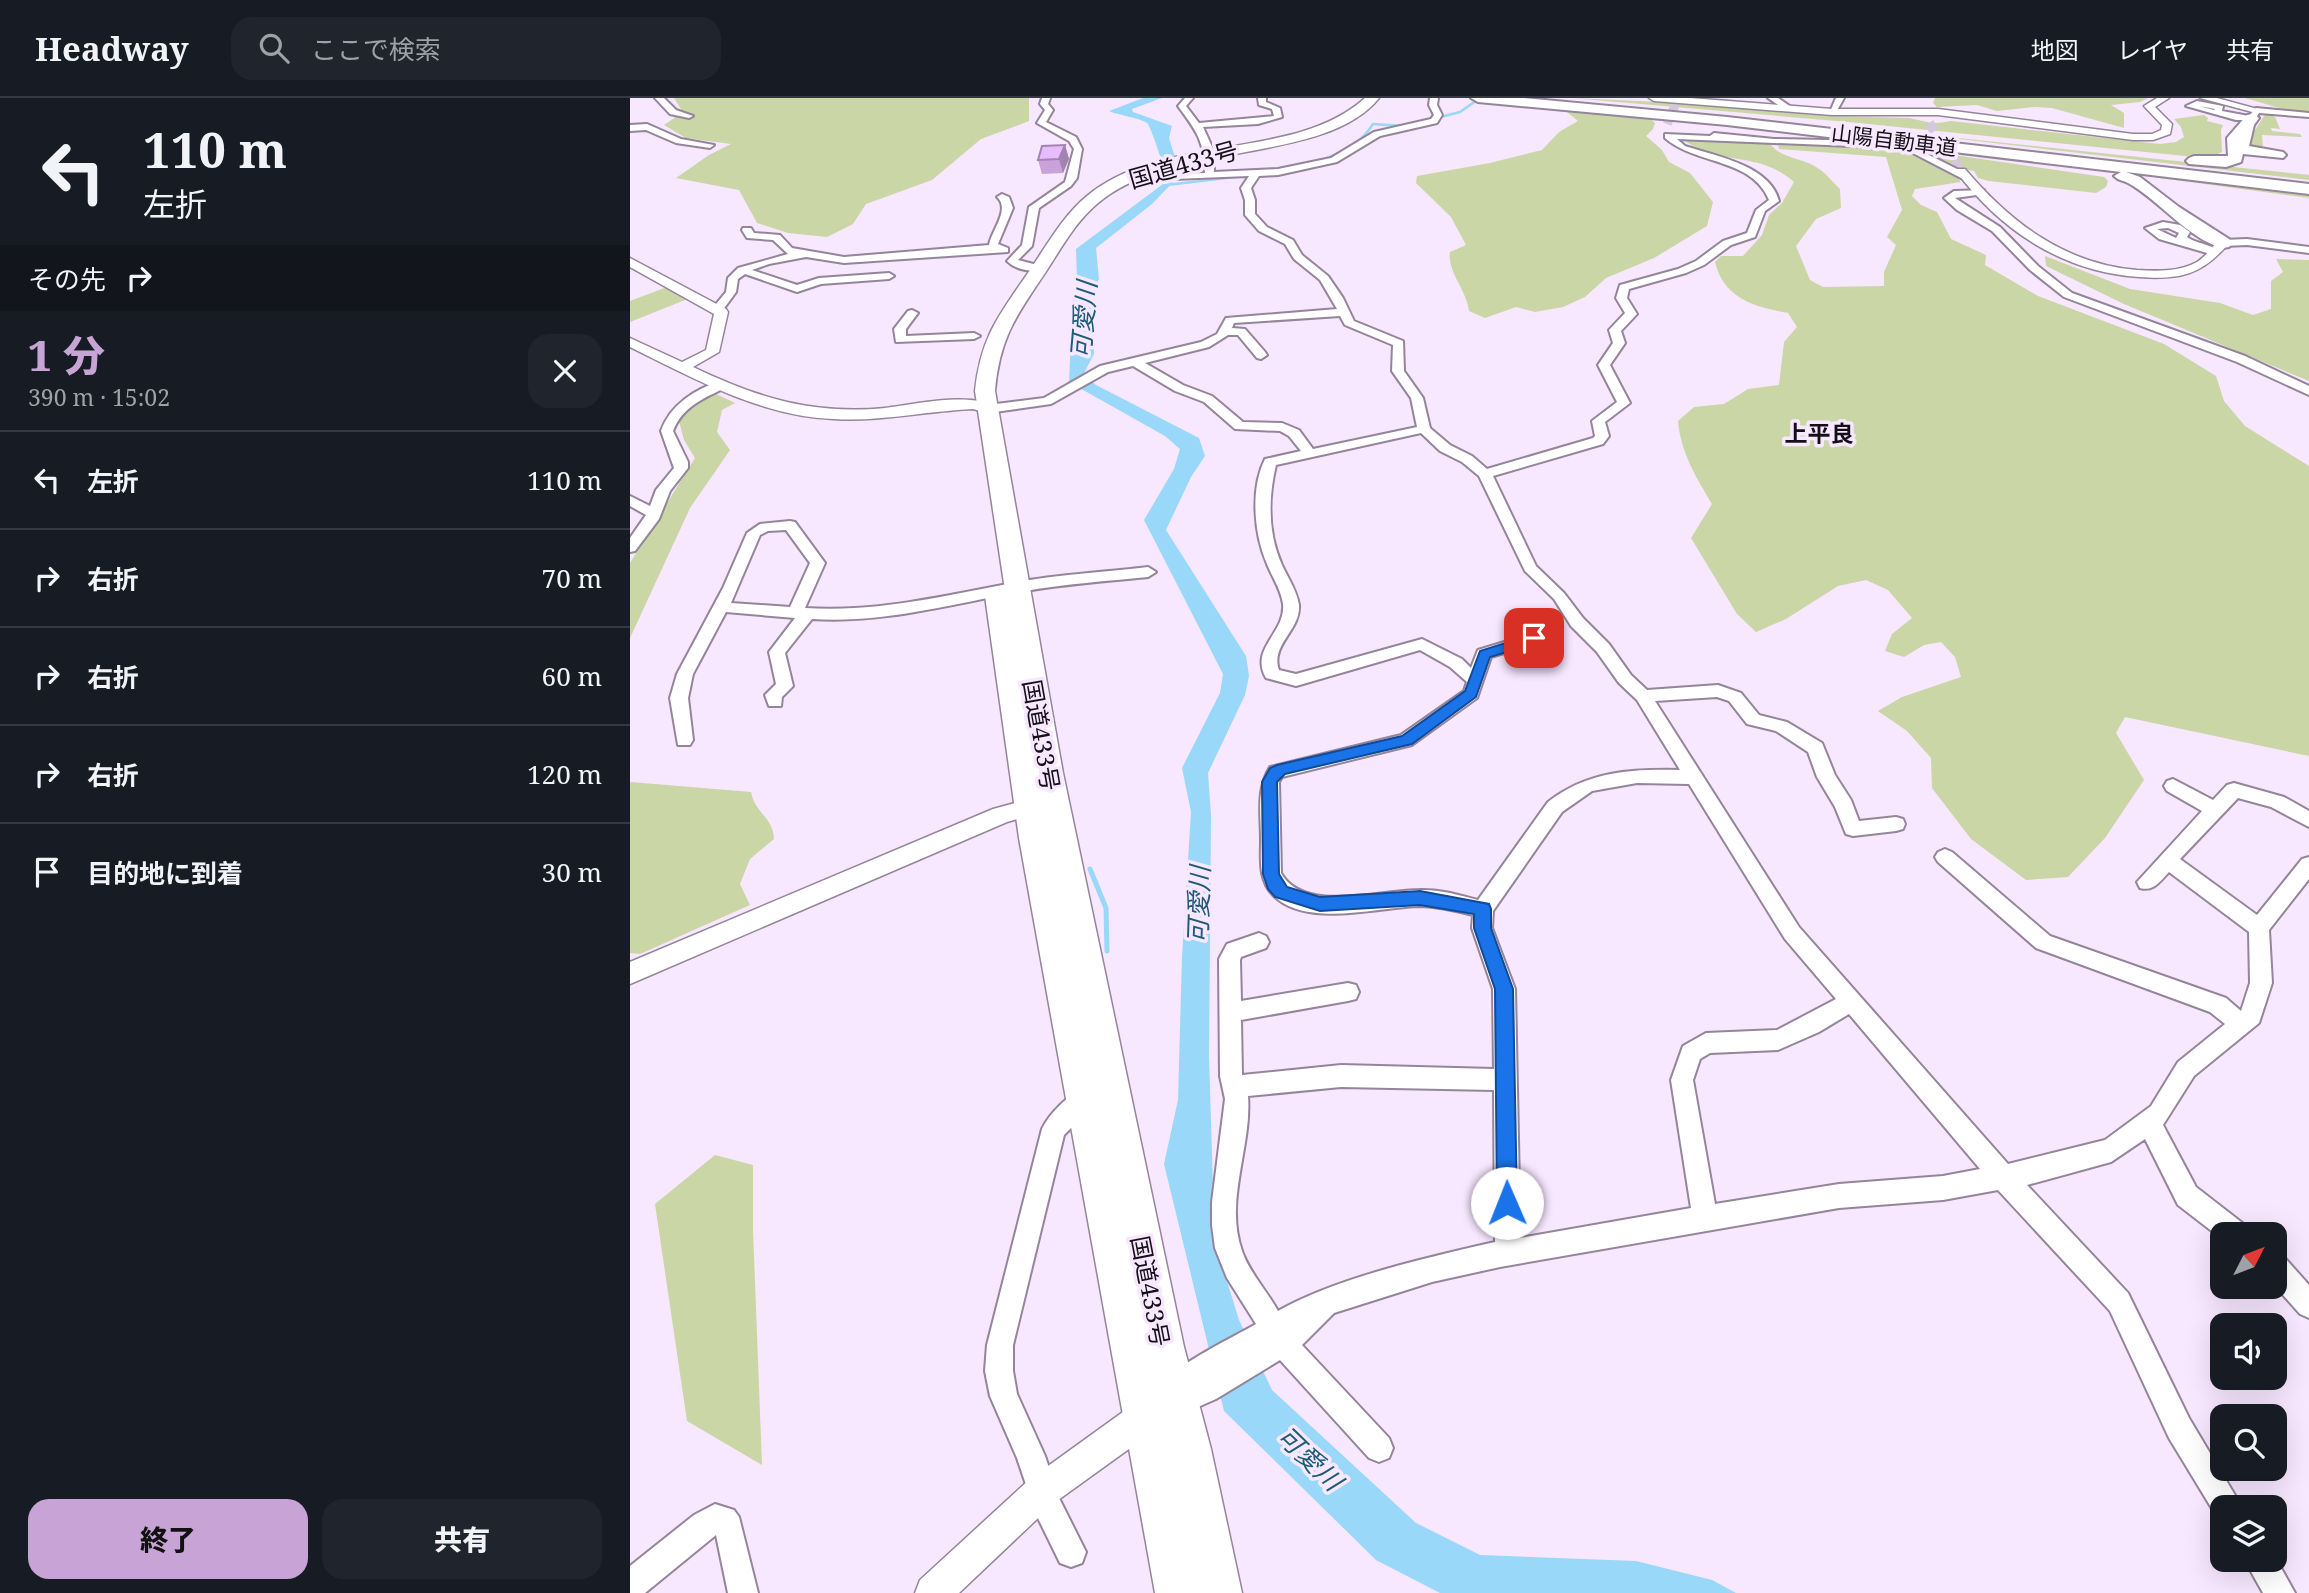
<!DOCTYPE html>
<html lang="ja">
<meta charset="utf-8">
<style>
:root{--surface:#171b24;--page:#20242c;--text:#f1f3f6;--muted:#9ea1a6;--line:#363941;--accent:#c8a3d6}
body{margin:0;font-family:"Noto Serif","Noto Sans JP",serif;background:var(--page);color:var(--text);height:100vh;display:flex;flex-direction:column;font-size:26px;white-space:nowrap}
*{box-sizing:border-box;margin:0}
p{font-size:23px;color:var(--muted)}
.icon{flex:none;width:38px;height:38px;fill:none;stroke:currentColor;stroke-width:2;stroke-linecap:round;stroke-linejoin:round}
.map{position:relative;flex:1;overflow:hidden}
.panel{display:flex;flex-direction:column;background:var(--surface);width:630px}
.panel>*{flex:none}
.top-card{background:#171b24;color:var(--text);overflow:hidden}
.needle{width:46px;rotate:48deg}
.tools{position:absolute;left:1580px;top:1124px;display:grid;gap:14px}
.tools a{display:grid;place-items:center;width:77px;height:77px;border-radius:14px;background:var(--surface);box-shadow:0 7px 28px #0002;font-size:35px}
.pin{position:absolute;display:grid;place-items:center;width:60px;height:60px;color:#fff;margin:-30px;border-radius:14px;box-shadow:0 4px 10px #0006}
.me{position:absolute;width:77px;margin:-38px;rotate:359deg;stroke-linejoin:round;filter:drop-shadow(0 0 5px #0008)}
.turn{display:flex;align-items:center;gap:24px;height:147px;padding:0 28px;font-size:32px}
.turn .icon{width:91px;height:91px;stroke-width:2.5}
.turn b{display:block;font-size:49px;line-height:60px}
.then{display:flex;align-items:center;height:66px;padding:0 28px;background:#0003;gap:14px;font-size:26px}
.round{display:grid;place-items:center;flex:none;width:74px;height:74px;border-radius:21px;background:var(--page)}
.summary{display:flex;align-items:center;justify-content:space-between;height:119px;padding:0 28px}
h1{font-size:42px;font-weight:800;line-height:52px;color:var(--accent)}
.action{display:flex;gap:14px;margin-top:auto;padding:14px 28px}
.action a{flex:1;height:80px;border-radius:21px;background:var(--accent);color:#111;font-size:28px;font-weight:800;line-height:80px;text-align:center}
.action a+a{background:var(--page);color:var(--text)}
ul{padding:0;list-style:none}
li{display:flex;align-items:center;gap:21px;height:98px;padding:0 28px;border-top:2px solid var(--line)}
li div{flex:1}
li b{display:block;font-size:26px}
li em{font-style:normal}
header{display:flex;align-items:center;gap:42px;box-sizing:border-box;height:98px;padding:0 35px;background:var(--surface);border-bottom:2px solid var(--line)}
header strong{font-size:33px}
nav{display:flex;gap:38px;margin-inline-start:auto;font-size:24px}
.search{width:490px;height:63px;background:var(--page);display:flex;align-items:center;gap:18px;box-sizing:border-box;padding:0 24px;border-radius:21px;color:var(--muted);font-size:26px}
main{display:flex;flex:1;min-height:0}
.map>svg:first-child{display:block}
</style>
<header>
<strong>Headway</strong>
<div class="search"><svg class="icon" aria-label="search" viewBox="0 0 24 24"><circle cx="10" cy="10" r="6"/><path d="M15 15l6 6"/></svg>ここで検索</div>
<nav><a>地図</a><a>レイヤ</a><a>共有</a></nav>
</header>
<main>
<section class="panel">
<div class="top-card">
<div class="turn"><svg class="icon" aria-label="left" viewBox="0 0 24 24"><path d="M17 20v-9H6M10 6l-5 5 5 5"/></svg><div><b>110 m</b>左折</div></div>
<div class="then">その先<svg class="icon" aria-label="right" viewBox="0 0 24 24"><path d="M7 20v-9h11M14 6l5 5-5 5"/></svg></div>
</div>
<div class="summary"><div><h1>1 分</h1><p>390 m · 15:02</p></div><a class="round"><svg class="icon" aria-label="close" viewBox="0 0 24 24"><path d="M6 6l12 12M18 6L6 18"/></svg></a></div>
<ul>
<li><svg class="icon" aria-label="left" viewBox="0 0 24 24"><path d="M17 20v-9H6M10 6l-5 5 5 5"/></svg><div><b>左折</b></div><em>110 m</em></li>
<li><svg class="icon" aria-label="right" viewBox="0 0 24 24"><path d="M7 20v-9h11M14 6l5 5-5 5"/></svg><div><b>右折</b></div><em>70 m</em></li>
<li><svg class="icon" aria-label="right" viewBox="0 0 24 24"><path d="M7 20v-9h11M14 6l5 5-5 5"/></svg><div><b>右折</b></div><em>60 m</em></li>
<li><svg class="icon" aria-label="right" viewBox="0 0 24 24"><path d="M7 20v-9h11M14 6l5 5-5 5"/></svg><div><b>右折</b></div><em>120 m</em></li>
<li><svg class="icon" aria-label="arrive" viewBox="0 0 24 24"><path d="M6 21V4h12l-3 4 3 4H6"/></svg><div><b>目的地に到着</b></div><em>30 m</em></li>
</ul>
<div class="action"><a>終了</a><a>共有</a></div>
</section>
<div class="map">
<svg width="1679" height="1495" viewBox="0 0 1679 1495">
<rect width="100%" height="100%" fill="#f7e7ff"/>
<g fill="#cad6a6">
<path d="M44,0h355v23l-48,18 -49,41 -66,24 -13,20 -26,13 -39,-4 -31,-10 -18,-33 -63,-12 33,-23 22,-11 -45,-6 -22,-13 19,-13z"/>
<path d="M941,0l91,4 167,14 80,2c21,4 21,7 42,3l209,23 16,-2 8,-5 -3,-10 -7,-8 30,-4 4,3 -1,3 16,4 -2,5 1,22 -11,5h-16l-347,-35z"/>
<path d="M1305,0h213l-8,4 -29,3 13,8v15l-72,-20 -17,-1 -38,4 -20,-6 -40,2 -4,-4z"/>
<path d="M1615,0h64v15l-19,-2z"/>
<path d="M940,12l78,7 7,6 -2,6 -7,7 16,14 7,12 21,11 23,29 -6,24 -53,32 -48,20 -21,19 -22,10 -28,5 -19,-5 -31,11 -16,-7c-2,-21 -22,-39 -19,-59l16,-7 -15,-28 -35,-34 1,-7 73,-13 52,-13 17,-18 19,-11 -11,-9z"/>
<path d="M1638,16l7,3 5,12 -9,-1 1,3 28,3 2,3 -40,-2 1,13 5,2 -22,-6 18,-28z"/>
<path d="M1262,33l417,44v5z"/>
<path d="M1056,40l84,5c9,16 35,15 49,26 8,5 14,14 21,20l1,19 -25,11 -20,27 14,34 13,7 61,-1v-14l12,-27 -9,-8 15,-27 -16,-53 -107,-8 -1,-5 98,1 31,4 48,26 6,7 -46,7 -3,7 9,9 16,7 14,27 35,16 -1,10 53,31 126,48 52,32 8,25 21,25 64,40v290l-184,-39 -9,16 28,47 -39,58 -37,39 -42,3 -55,-41 -39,-51 -1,-30 -24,-27 -29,-20 24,-14 59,-20 -6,-20 -14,-15 -17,3 -20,12 -19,-6 7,-17 20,-16 -24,-28 -22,-10 -28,6 -52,33 -30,13 -19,-18 -46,-76 21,-34c-16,-27 -31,-51 -34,-83l16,-14 30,-3 24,-15 31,-4 5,-43 13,-15 -9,-14c-33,-6 -64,-14 -73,-51l6,-6h22l19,-21 7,-20 13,-12 12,-21c-28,-24 -49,-19 -82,-29 -9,-2 -18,-7 -26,-11z"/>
<path d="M1290,52l184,27 4,4 -2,6 -10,6 -107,-12 -11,-3 -4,-7 -26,-4z"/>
<path d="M1351,56l328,38v6z"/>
<path d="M1415,158l85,33 90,14 33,12 18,-6v-28l12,-9 -7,-13 33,1v121l-185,-77 -78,-38z"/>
<path d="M37,189l23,11 -60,24v-21z"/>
<path d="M84,295l21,10 -13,7 -5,22 13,18 -40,58 -60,130v-75l65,-105 -11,-18 -5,-19 15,-17z"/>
<path d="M0,684l121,10c4,21 22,25 23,47l-24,20 -10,25 10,21 -110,49 -10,-1z"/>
<path d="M85,1057l38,10v65l9,235 -75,-44 -32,-217z"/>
</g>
<path fill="#99d8f9" d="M513,0h19l-30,11 1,3 39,14 -3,12 9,29 -2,12 -24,25 -56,44 3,31 -7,17 2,58 -11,21 13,10 103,53 6,18 -14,21 -25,53 80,126 3,20 -4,19 -37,78 3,42 -2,241 4,131 3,59 23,74 33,70 144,133 64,32 156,6 76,19 24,13h-296l-64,-33 -152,-149 -60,-247 14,-64 4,-143 9,-145 -9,-44 38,-75 3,-19 -79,-154 30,-51 6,-20 -15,-13 -96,-54 4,-87 4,-15 -1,-31 91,-68c-1,-8 -16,-55 -20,-58 -7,-5 -29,-8 -38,-12z"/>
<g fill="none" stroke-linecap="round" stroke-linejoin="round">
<g stroke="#99d8f9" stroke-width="2.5">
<path d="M807,20l23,-6 20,-14"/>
<path d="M689,63c21,-7 42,-17 54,-37l30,2"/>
<path d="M537,87l84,-10"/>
</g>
<path stroke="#99d8f9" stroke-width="5" d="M460,771l16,39 1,43"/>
<path stroke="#d5c7dc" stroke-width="9" stroke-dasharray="9 4.5" stroke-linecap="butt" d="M1037,26l9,-21"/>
<path stroke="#d5c7dc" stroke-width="10" stroke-dasharray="10 5" stroke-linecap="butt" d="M1299,25l32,48"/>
<g stroke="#94859b" stroke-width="4">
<g id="minor">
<path d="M25,0h9l12,12 17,6 -4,2 -19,-4z"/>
<path d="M412,0h8l-2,6 5,6 -7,12 30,15 6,12 -5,29 -6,8 -32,22 -7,38 -14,14 27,7c-11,7 -29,3 -38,-6l15,-16 7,-38 36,-25 9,-33 -5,-8 -32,-18 8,-13 -5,-6z"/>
<path d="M555,0h8l-7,8 13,17 75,-7 -2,-7 -13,-4 -1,-7h8v4l14,6 2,9 -24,7 -55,3 10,22 1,23 64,-3 53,-11 43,-26 57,-13 3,-4 -5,-10 1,-7h8l-1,7 5,10 -5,8 -57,13 -43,26 -59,13 -19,1 -8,12 4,12v14l12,13 26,13 9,15 26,21 15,22 11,23 49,20 1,30 19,27 7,30 20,17 22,11 15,13 106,-31 2,-2 -3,-15 25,-19 -19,-37 15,-22 -4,-13 16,-17 -9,-15 4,-13 58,-16 18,-8 27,-20 24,-8 9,-23 13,-10c-17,-42 -73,-35 -104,-62v-4l45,2 4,-3 60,6 102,2 33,4 60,30v4h-6l-56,-29 -31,-3 -199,-8 8,7c30,10 85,19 94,55l-14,10 -10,26 -24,8 -27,20 -18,8 -57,16 -2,9 10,16 -16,17 4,12 -15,22 20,38 -25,19 4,14 -6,8 -110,32 43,90 28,27 19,25 26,26 22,31 16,15 71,-5 23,8 18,22 28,7 35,21 13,32 16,25 8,21 37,-4 7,2 2,5 -2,5 -7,2 -43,5 -7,-2 -11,-27 -18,-30 -9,-25 -32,-21 -29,-7 -18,-23 -12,-4 -62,4 144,226 209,237 97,-24 46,-34 27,-44 47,-38 -15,-12 -174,-64 -98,-86 -3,-5 3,-5 7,-3 7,3 98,84 176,62 15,13 9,-28 -1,-51 -80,-60c-9,9 -15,20 -29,16l-3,-6 65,-71 -35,-20 -3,-5 3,-5 6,-2 40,21 14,-15 7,-2 50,14 25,14v16l-38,-20 -33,-9 -58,61 77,56 45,-56 7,-2v22l-40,51 3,53 -13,40 -65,53 -31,49 33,62 49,38 3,9h-26v5l-44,-34 -33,-66 -34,23 -84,23 101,108 61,125 53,89h-20v13l-5,-3 -48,-79 -59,-127 -112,-121 -55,10 -104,8 -339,59 -68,15 -98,31 -32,32 87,93 4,10 -4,10 -10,4 -10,-4 -89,-98 -64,39 -43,19 -10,-4c-4,-9 -5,-22 1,-31 16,-21 68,-45 92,-59l-29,-46 -12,-30 -3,-23v-23l13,-103 -5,-23 -1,-117 8,-15 32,-11 7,3 3,6 -3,6 -25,9 -1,3 1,41 107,-18 8,2 3,7 -3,7 -8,2 -107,19 1,55 99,-10 153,4 -1,-80 -21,-61 1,-13c-18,-4 -35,-9 -53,-9 -42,1 -113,22 -146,-10 -16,-15 -13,-37 -13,-56 0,-25 -5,-51 9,-73l131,-32 63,-44 3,-9 -17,-15 -30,-17 -124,36 -30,-8c-17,-30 20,-45 17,-74 -2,-15 -11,-27 -16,-40 -13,-30 -17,-75 -2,-105l36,-8 -12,-15 -9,-5 -45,-2 -31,-27 -29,-11 -42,-25 -25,6 -57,32 -63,9 -6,-4 6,-4 56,-7 56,-32 101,-24 16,-8 9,-16 111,-9 -17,-29 -26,-21 -9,-15 -26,-13 -14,-16v-15l-4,-12 8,-12 -126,5 -2,-2 5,-3 79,-3c-1,-33 -8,-41 -27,-67zM710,218l5,9 48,20 -1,26 19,27 6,29 -104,22 -14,-19 -17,-7 -39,-1 -31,-26 -29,-11 -38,-22 64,-16 19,-12h10l19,23 4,1 6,-4 -2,-3 -20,-23 -13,-1 2,-5zM791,335l19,18 22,11 17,14 46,95 29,28 17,27 26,26 22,31 18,17 43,70c-49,-1 -92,1 -132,32l-70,98c-19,-5 -39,-11 -59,-10 -38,0 -115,24 -138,-17l-2,-91 3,-5 130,-32 65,-47 14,-41 49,-15 2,-4 -8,-5 -56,17 -7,18 -9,-9 -40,-20 -126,35 -17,-4c-9,-25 22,-40 20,-65 -2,-14 -11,-27 -17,-40 -14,-31 -14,-67 -6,-100zM1007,685l52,1 96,155 51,60 -59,31 -71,3 -23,13 -12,34 20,128 -171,30 -5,-249 -23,-61 1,-17 69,-99 30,-21zM1219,916l131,155 -37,7 -104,8 -124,20 -22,-124 7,-21 10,-6 68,-3 41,-18zM711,989l153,3 1,152c-66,15 -159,36 -217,69 -11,-20 -29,-39 -36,-60 -18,-51 10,-104 6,-155z"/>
<path d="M1138,0h10l16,11 -7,2z"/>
<path d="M1206,0h8l-9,16h-6z"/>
<path d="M1567,3l26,5 -1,5 27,5 7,-8 53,5v4l-50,-4 -4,7h-19l-50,-14zM1569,8l16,3 -1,1z"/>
<path d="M17,26l34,15 33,6 -4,3 -34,-5 -30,-13 -16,1v-6z"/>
<path d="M1354,92v4l-29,4 45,29 38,39 34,27 173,63 64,30v9l-72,-33 -173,-65 -34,-27 -38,-39 -35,-21 -13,-12 10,-7z"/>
<path d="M372,96l7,3 4,11 -15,36 10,4v4l-164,11 -38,-6 -37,7 -17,6 45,15 22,-7 70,-5 5,3 -5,3 -68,5 -24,8 -52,-18 -7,5 -2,13 -14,19 -10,-2 14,-17 2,-14 10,-10 50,-14 -15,-14 -26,-2 -5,-8 1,-2h8l3,5 26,2 12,13 52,9 145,-12c2,-14 22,-36 8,-48z"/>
<path d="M1533,124l17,3 10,7 -3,5c9,7 23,6 32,15l-5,3 -55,-16 -14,-11zM1538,130l11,5 -3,5 -19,-9z"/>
<path d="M1617,141l62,8v6l-62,-8 -24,1 -5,-3 5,-3z"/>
<path d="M282,212l6,3 -12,16v7l68,-3 6,3 -6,3 -78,3 -2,-13 14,-18z"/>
<path d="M91,283l6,4 -2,3c-21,10 -43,19 -52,43l15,31v6l-18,23 -11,28 -24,32 -5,1v-14l16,-23 -16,-9v-10l20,10 6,-16 18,-22 -13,-37c9,-26 34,-42 60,-50z"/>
<path d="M160,423l5,1 30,41 -20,45c75,5 146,-14 219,-27 41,-7 83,-9 124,-14l8,5 -8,5c-41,4 -83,7 -123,14 -71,12 -141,33 -213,28l-27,34 8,33 -11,11 -1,9h-12l-4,-11 11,-11 -7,-32 26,-34 -69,-6 -33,62 -5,24 5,42 -3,5h-12l-8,-47 7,-24 46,-86 24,-55 13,-9zM156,432l24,33 -20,44 -59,-4 29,-68 8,-4z"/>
<path d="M454,990l8,3 4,8 -4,8 -28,28 -51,210v26l4,23 28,62 14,42 27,54 -4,11 -11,4 -11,-4 -24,-49 -19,-56 -27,-62 -5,-25 2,-26 55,-216c7,-15 27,-35 42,-41z"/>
<path d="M1645,1155l9,4 25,28v33l-9,-4 -25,-28z"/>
<path d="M85,1406l19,6 5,7 19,76h-30l-12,-58 -71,58h-15v-27l64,-51z"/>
<path d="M1645,1459l20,36h-32l-19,-34h31z"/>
</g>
</g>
<g stroke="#94859b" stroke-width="3">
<g id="tertiary">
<path d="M1019,0h41l142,11h106l195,25h19l9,-4 1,-5 -18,-19 13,-8h12l-14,9 17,17 -2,10 -17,6h-20l-195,-25h-106l-178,-14z"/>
<path d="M1570,0h17l44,12 -5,3z"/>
<path d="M1327,71h8c45,53 99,95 172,101 19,1 41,2 58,-7 10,-5 16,-15 24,-23l10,3c-27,32 -49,37 -90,34 -76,-5 -138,-46 -183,-106z"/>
<path d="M0,160l96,51 2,3 -9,40 -26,15c65,31 119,48 192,41 26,-3 92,-18 110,1l-7,4 -15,-4c-46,2 -93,13 -139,10 -74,-3 -139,-40 -204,-72v-9l52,24 24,-12 8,-36 -84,-47z"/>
<path d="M414,697l8,2 3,6 -3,6 -45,13 -377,162v-22l363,-153z"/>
<path d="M516,1302l12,4 4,12 -4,12 -104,75 -95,90h-44l5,-13 110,-101 104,-75z"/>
</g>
</g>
<g stroke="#94859b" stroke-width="3">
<path id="trunk" d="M735,0h14c-54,67 -206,42 -281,105 -22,18 -36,44 -51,67 -30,45 -47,66 -52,121l68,382 121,574 27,102 31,144h-87l-136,-755 -34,-242 4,-6h16l-30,-199c6,-57 26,-78 57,-124 16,-24 32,-52 55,-71 78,-64 207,-34 278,-98z"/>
</g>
<g stroke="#94859b" stroke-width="4">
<g id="motorway">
<path d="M841,0h52l204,19 582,67v10l-183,-22 14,5 39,30 50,32 3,4 -3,4 -6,1c-34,-8 -65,-49 -95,-65 -6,-3 -9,-2 -14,-7l7,-4 -394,-47 -249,-23z"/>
<path d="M1622,16l7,4 -5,7 -5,21 34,6 3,3 -3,3 -40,-4 -2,8 -15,5 -37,-3 -3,-3 3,-3 5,-2h34l-1,-18 20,-23z"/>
</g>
</g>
<use href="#minor" fill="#fff" fill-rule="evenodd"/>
<use href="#tertiary" fill="#fff" fill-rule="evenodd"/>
<use href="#trunk" fill="#fff" fill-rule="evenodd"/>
<use href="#motorway" fill="#fff" fill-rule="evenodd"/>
</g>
<path fill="#c8a2d9" d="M435,47l4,14 -6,14 -21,1 -4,-14z"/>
<path fill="#a284b0" d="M435,47l4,14 -6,14 -4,-14z"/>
<path fill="#e8bcfc" stroke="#a284b0" stroke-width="2" d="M435,47l-6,14 -21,1 4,-14z"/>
<path fill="#1a73e8" stroke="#114b97" stroke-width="2" d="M904,536l5,1v7l-49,15 -14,40 -64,47 -127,30 -8,8 2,92 8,13 33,10 100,-6 69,13 2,5v19l22,61 4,214 -3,7 -7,3 -7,-3 -3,-7 -2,-214 -21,-61v-14l-54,-9 -100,6 -45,-14 -7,-8 -5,-15 -1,-92 8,-14 7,-3 125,-29 63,-45 15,-40z"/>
<g text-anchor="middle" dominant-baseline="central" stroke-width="7" stroke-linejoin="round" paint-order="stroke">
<g font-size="21" fill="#150f17" stroke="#f7e7ff">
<text transform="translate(1264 42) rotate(7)">山陽自動車道</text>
</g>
<g font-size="23" font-weight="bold" fill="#150f17" stroke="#f7e7ff">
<text x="1189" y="335">上平良</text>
</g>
<g font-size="24" fill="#150f17" stroke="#f7e7ff">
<text transform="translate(553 66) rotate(-16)">国道433号</text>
<text transform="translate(412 637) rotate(80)">国道433号</text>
<text transform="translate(521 1193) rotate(79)">国道433号</text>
</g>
<g font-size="26" font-style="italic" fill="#1e5c78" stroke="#f7e7ff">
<text transform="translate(453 222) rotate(-85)">可愛川</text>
<text transform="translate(568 807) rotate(-88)">可愛川</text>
<text transform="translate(680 1360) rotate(44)">可愛川</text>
</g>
</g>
</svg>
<div class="tools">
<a><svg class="needle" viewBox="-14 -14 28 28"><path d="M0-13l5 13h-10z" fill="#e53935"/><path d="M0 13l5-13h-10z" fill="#9ea1a6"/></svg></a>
<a><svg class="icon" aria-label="sound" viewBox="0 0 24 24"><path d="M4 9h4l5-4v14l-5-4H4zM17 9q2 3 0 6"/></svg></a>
<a><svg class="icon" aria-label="search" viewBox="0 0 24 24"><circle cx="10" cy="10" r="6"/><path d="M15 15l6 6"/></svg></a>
<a><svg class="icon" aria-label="layers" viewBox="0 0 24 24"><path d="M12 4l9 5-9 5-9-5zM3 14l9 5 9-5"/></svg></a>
</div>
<div class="pin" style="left:904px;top:540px;background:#d93025"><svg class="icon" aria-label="arrive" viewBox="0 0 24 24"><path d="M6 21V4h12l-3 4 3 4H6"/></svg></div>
<svg class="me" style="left:877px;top:1105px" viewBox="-20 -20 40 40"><circle r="19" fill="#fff"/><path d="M0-13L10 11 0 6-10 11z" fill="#1a73e8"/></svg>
</div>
</main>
